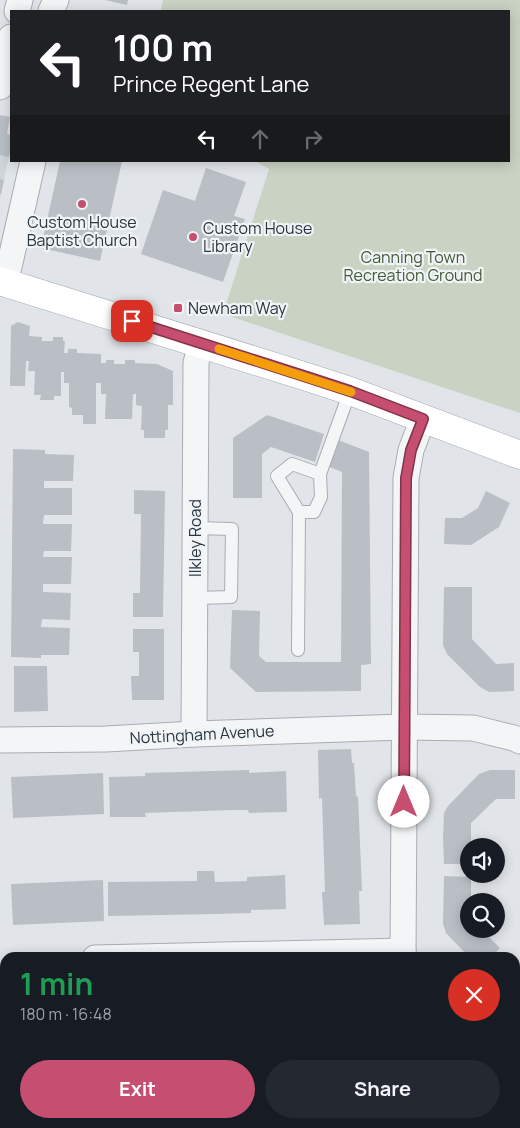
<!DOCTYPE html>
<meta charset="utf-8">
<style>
:root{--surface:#171b24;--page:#242831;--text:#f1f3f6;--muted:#9ea1a6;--accent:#c64e70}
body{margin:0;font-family:Manrope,sans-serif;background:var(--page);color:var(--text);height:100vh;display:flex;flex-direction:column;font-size:19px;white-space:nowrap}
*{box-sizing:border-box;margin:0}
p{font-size:16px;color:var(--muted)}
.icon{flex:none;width:28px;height:28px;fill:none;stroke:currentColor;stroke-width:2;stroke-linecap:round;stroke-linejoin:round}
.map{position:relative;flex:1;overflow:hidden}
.panel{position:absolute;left:0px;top:952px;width:520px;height:176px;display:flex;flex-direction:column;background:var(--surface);border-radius:15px 15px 0 0;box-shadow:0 2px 12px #0003}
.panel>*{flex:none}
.guide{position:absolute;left:10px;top:10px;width:500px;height:152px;border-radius:0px;box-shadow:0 2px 12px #0003;background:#202124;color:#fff;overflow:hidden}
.buttons{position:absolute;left:460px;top:838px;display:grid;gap:10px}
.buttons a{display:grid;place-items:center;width:45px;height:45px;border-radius:50%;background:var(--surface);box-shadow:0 2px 12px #0003;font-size:25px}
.pin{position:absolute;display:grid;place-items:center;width:42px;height:42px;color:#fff;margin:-21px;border-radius:10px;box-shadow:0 2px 8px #0006}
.me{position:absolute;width:55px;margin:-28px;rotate:0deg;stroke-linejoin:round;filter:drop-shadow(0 0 4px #0008)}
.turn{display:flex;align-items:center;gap:18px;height:105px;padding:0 20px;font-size:22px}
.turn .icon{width:65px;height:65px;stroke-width:2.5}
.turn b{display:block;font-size:35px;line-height:42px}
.lanes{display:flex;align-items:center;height:48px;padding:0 20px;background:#0003;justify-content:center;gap:25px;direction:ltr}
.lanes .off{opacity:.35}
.round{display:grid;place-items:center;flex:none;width:52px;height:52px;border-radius:26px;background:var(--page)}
.headline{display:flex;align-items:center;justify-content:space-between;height:85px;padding:0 20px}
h1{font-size:30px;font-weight:700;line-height:38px;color:#1e9e55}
.cta{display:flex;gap:10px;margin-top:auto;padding:10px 20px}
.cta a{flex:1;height:58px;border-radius:30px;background:var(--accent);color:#fff;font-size:20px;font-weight:700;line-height:58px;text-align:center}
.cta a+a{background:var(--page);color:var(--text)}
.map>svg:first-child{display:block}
</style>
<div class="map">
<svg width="520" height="1128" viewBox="0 0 520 1128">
<rect width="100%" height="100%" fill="#e1e5e9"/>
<path fill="#cfd5db" d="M0,133l11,2v11l-11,53z"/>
<path fill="#c9d2c3" d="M163,0h357v413l-297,-99 46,-145 -14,-8h254v-150h-348z"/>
<g fill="#b9bfc5">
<path d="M105,0h23l-1,5z"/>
<path d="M0,115l10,2 -3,17 4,1v11l-2,11 -9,-2z"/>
<path d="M60,161h62l-22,100 -59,-13z"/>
<path d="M206,168l40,14 -12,34 11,3 -22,63 -82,-28 22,-64 32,11z"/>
<path d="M0,179l4,1 -3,14 -1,-1z"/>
<path d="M18,322l12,4 -1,10 13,1v4h11v-4h10v4h2l-1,12h4v-4h9v4l24,1v9h5v-3h8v4h11v-4h10v3l22,1 16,7v34h-5v25h-3v8h-21v-8h-3l1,-24 -6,-1v-11h-3l-1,25h-27l1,-25h-5v-11h-5v41h-13v-9h-11v-7l-3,-1v-24h-5v-11h-3v24h-7v4h-14l1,-5h-7l1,-24h-7l1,-10h-3l-1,25h-15l1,-60z"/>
<path d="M267,415l57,19 -9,28 -44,-15 -9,7v44h-29v-60z"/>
<path d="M338,440l31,12 2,212 -10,1v26l-105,1 -26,-24 2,-58 28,1 -1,45 7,6h75l1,-190 -15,-6z"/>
<path d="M13,449l32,1v4l29,1 -1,26h-29v7h28v27h-28l-1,9h29l-1,27h-27l-1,6h29l-1,27h-28v8l28,1 -1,27 -28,-1 -1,8 29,1 -1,27h-28v3l-30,-1z"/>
<path d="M134,490l31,1 -2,126h-30v-24h7l1,-79h-7z"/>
<path d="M486,491l24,12 -11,24 -28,18 -27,-1 1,-26h17l16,-10z"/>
<path d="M444,587h28v52l24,25 18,-1v28l-25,1 -9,-5 -33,-33 -4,-9z"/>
<path d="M133,629h31v71h-32l-1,-24h8v-24h-6z"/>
<path d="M14,666h33l1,45 -34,1z"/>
<path d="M351,749l1,14h2l2,34 2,-1 4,95h-3l1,33 -36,1 -2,-33h3l-3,-94 -3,1 -1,-49z"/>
<path d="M249,770v3l37,-2 1,41 -38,1 -1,-3h-15l-88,3 1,4h-36l-1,-40 36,-1v-3z"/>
<path d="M490,770h25v29h-19l-25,24v23h-2v18h-25l-1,-27 1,-24 4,-7 31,-32z"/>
<path d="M103,773l1,41 -91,4 -2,-41z"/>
<path d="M197,871h17l1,11 32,-1v-4l38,-2 1,34 -35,1v3l-35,1 -108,2v-34l89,-1z"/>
<path d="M444,876l27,1v24h-2v28h12l19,19 -10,10h-20l-24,-25 -3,-9z"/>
<path d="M103,880l1,41 -91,4 -2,-41z"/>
<path d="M59,1124h138v1l-8,1v2h-95v-1l-34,1z"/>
<path d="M220,1124h37v1l-37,2z"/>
<rect x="327" y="1124" width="32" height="4"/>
</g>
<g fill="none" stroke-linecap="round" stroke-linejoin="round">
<g stroke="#a7adb3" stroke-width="14">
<g id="lane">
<path d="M299,512l-22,-36 15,-12 28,10"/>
<path d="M195,598l36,-1 1,-68 -37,-1"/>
<path d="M298,650l1,-138h15l7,-15 -1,-23 30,-83"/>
</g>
</g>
<g stroke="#a7adb3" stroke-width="27">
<g id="street">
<path d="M17,11l3,-11"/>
<path d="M51,11l5,-11"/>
<path d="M0,87l11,-50"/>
<path d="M0,283l9,-16 24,-106"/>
<path d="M194,734l2,-371 5,-20"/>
<path d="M0,740l106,-1 88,-5 209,-7 70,1 41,10 6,3"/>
<path d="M95,958l308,-7"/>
<path d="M403,958l3,-480 5,-28 12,-31"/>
<path d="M29,1124v4"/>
<path d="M403,1128v-4"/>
</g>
</g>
<g stroke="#a1abb4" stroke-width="29">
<path id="primary" d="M0,281l307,96 43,14 170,64"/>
</g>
<use href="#lane" stroke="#f4f5f7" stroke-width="12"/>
<use href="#street" stroke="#f4f5f7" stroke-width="25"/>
<use href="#primary" stroke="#fff" stroke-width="28"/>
</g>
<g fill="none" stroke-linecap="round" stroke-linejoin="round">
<g stroke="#813349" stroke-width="12">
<path id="route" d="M132,321l175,56 43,14 73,28 -12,31 -5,28 -2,324"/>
</g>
<use href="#route" stroke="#c64e70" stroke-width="9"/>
<path stroke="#f59e0b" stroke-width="9" d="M219,349l132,43"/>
</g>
<g fill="#c64e70" stroke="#f1f4f6" stroke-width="2">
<circle cx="82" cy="204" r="5"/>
<circle cx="193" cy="237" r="5"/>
<rect x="173" y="303" width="10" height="10" rx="2.5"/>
</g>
<g text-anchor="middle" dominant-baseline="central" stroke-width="4.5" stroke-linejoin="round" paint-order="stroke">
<g font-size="16" fill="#2b3540" stroke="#f1f4f6" text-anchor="start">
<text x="82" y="222" text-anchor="middle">Custom House<tspan x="82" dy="18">Baptist Church</tspan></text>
<text x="203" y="228">Custom House<tspan x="203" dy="18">Library</tspan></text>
<text x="188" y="308">Newham Way</text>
</g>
<g font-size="16" fill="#435a39" stroke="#f1f4f6">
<text x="413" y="257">Canning Town<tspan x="413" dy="18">Recreation Ground</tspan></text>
</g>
<g font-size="16" fill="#2b3540" stroke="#f1f4f6">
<text transform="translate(195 538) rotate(-90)">Ilkley Road</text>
<text transform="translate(202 734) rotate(-3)">Nottingham Avenue</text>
</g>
</g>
</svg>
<div class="buttons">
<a><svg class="icon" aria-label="sound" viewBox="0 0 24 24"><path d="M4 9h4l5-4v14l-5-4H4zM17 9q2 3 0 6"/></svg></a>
<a><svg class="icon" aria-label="search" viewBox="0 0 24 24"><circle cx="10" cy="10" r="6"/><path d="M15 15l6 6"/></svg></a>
</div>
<div class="pin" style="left:132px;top:321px;background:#d93025"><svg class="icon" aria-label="arrive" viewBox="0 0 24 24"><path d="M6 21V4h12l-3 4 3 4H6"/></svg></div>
<svg class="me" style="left:404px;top:802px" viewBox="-20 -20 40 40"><circle r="19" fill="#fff"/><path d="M0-13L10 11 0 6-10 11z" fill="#c64e70"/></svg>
<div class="guide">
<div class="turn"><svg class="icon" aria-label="left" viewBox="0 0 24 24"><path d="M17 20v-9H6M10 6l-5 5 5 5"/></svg><div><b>100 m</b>Prince Regent Lane</div></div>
<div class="lanes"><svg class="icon" aria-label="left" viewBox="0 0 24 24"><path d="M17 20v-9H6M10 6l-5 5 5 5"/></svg><svg class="icon off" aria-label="ahead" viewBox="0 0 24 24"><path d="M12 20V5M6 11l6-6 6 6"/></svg><svg class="icon off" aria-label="right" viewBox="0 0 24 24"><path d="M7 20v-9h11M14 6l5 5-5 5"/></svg></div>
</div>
<section class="panel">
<div class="headline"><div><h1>1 min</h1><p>180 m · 16:48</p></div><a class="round" style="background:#d93025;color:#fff"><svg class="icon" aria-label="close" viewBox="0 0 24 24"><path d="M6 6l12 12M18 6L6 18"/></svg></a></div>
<div class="cta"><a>Exit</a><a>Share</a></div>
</section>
</div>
